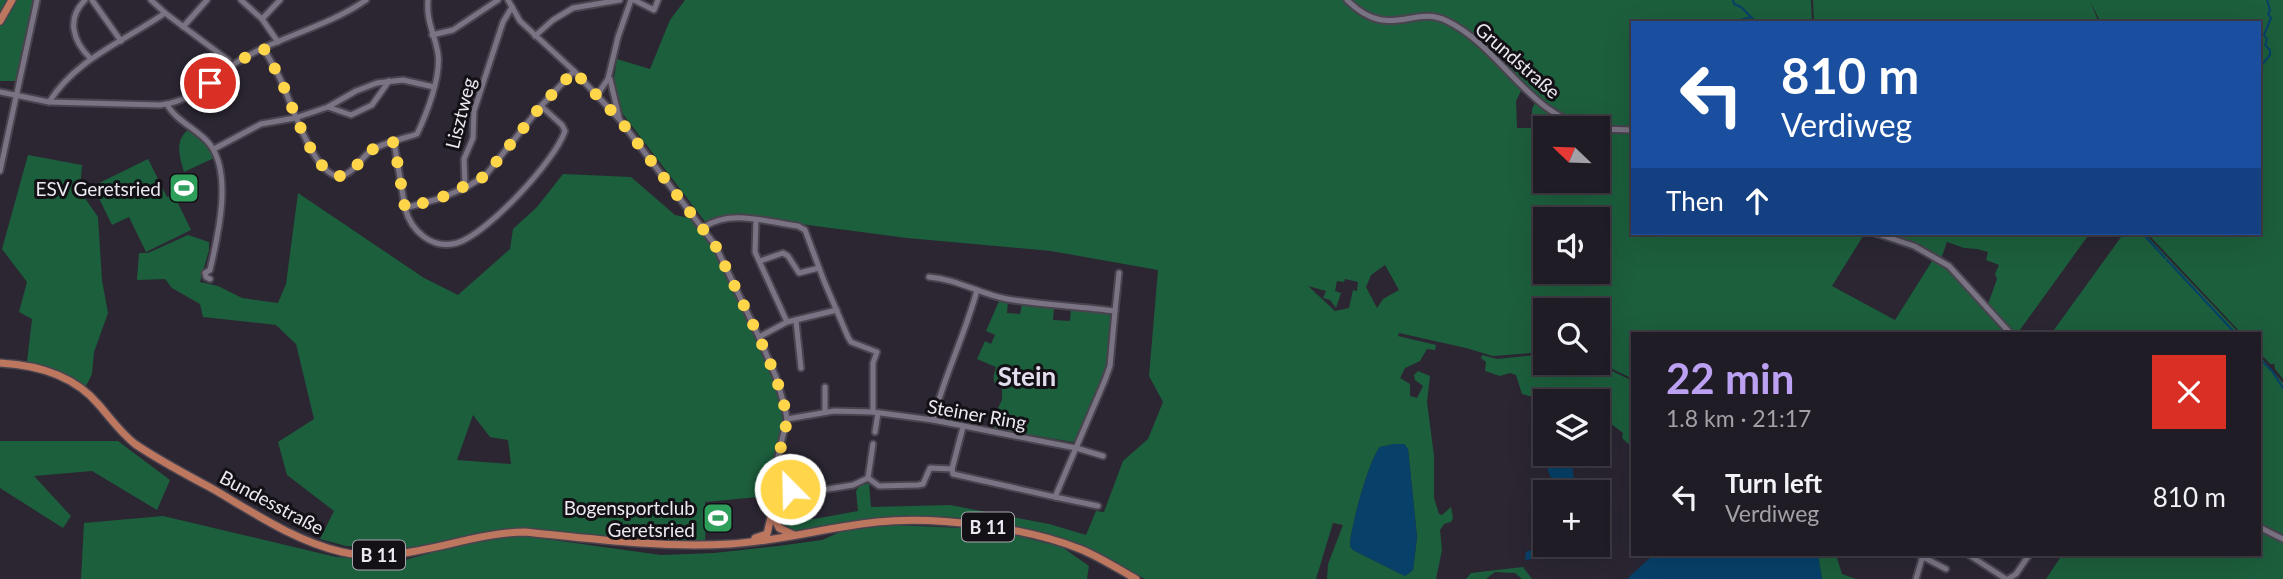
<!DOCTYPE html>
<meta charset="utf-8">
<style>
:root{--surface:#201c26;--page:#28252e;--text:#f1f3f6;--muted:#a2a1a7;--line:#3d3a43;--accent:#bca0f2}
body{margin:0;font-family:Lato,sans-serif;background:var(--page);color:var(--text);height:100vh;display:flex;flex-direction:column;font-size:26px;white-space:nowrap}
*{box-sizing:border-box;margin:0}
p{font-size:23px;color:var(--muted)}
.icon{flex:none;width:38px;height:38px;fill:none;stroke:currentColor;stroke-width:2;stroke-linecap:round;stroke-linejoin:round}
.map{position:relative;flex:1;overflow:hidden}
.details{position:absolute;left:1631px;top:332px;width:630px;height:224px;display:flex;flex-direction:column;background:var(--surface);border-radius:0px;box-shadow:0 7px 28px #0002,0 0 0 2px var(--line)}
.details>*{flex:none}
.hud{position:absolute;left:1631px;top:21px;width:630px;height:214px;border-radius:0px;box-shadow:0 7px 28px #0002,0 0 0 2px var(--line);background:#1a4fa0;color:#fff;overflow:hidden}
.needle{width:46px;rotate:293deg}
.tools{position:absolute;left:1533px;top:116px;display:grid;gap:14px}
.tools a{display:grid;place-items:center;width:77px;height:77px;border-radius:0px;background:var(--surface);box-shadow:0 7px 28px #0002,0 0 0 2px var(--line);font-size:35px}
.pin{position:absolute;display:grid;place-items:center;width:60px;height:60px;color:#fff;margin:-30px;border:4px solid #fff;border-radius:50%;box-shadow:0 2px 7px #0007}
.me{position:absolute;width:77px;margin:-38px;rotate:337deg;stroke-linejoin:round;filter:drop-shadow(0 0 5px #0008)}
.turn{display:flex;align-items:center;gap:24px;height:147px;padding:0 35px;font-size:32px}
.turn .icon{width:91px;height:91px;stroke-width:2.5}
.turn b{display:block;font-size:49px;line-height:60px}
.then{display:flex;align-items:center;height:66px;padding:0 35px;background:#0003;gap:14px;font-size:26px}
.round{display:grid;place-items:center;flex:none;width:74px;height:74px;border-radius:0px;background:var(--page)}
.overview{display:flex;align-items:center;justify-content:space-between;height:119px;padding:0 35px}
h1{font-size:42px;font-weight:700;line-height:52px;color:var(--accent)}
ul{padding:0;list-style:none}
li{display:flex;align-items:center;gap:21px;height:91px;padding:0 35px}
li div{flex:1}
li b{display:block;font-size:26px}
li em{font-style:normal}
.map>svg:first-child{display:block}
</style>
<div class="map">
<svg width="2283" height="579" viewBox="0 0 2283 579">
<rect width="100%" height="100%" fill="#2b2632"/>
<g fill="#1c5f3d" fill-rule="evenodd">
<path d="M0,0h35l-19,81h-16z"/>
<path d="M685,0h1126l1,23h-179v105c-50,1 -73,-9 -109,-43l-8,16 1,27h15v-19l4,-8 21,15 27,12h-39v52h53v-50l35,1v102h232l-33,53 63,34 39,-62c30,20 50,51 75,76h-376v45l-35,-17v-52h-53v42l-52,4 -27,-8 -67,-15 -1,3 38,9 -1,5 -8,-1 -7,12 -15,7 -5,10 10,6v12l7,2 6,-12 -8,-6 -1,-5 4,-4 12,5 -3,26 7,54v42l5,16 3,1 9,-8 2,11 -2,4 -7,2 -4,6 2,20 -6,29h-109l1,-15 15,-39 -10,-2 -17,56h-171l-65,-34 -33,-10 -95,-18 -48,-1 -29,3 -43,10 -40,3 -8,-4 -4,-7 34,-2 44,-8 -2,-20 3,-5 10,-3 2,24 79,-2 99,19 37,11 10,-24 8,1 19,-51 25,-22 15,-37 -14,-26 9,-106 -107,-19 -144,-13 -161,-21h-24l-16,6 -87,-114 -7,-17 5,-33 33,10 20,-49zM1545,219h53v52h-53zM1385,265l14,25 -16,9 -6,9 -11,-21 5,-12zM1345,279l13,3 -1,9 -4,-1 -4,18 -14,3 -27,-25 18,5 -3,7 7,2 6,8 5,-15 -6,-2 2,-10 7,1zM1395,444h9l4,5 9,88 -4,33 -8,6 -52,-26 -3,-4c0,-17 19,-87 30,-99z"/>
<path d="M1813,0h470v379l-8,-10 -1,-5h-4l-11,-12v-18h-17l-95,-101h112v-210h-158l-11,-22 9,22h-285z"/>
<path d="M188,130c12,5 21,17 26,28l-30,14c-4,-15 -10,-31 4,-42z"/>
<path d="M28,155l54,10 -2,26 18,26 4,63 6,33 -14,39 -2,22 -7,14 -26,-16 -32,-10 5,-43 -13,-7 8,-30 -25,-33z"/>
<path d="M148,159l19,38 7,-2 17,35 -45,22 -17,-35 -17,8 -19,-39z"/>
<path d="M563,174l68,3 44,38 18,4 19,26 45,95 18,41 10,38 -11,47 -9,24 -7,7 -53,5 1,16 5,-10 8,-2 7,3 4,11c-2,8 -9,12 -18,8l-6,-9 -1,23h-47l-134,-12 -117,20 -61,-4 -26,-7 14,-28 -47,-36 -9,-33 36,-23 -18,-75 -20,-19 -73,-8 -3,-13 -28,-16 -7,-9 -28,1 2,-27h9l40,-18 21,7v8l-9,32 18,4 24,12 36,5 8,-19 12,-91 126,85 34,17 52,-46 3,-20 24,-22zM473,415l17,22 18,3 3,24 -54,-4z"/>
<path d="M189,176l8,15 -17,9 -8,-15z"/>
<path d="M1879,233h211l-73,101h-3l-27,-27 10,-28 -2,-5 4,-9 -13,-5 2,-8 -11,-3 -13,-1 -17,-6 -6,17 -29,-17z"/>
<path d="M2124,233h20l96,101h-189z"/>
<path d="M999,301l9,1 -1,11 13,1 2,-10 32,3 -1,13 17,1 1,-12 41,6 -5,49 -28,73 -6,5 -85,-14 14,-28v-11c-11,-6 -9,-11 -6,-22l-19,-8 8,-18 6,3 4,-9 -9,-4z"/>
<path d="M1545,354v8h48l40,19v67l-11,-10 1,-5 -17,-13 -8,7v-26h-52l-24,-7 -6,-19 -6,-2 -10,3 -15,-5 1,-9 -5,-4 1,-3 15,4z"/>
<path d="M2259,355l24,28v154l-24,-12z"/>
<path d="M0,441h118l52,39 -13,30 -65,-39 -58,5 37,40 -8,12 -63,-40z"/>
<path d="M163,516l173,41 69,3 62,-17 40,-7h17l137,19 53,-2 64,-7 44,-6 18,-8 31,-5 23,-2 67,3 37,6 8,-1 56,14 27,19 -2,13h-1006l3,-56z"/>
<path d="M2259,529l24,12v38h-237l16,-24h197z"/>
<path d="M1818,555h15l4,3 5,16 14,5h-34z"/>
<path d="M1523,567l9,12h-10l-7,-6 -20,-1 -9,7h-20l5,-6z"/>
</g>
<g fill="#074169">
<path d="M1395,444h9l4,5 9,88 -4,33 -8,6 -52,-26 -3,-4c0,-17 19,-87 30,-99z"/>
<path d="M1564,457l8,7 2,16 -1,3 -13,3c-8,-5 -13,-13 -13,-22l5,1 1,-3 -5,-2 3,-2z"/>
<path d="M1562,545l-1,7 -6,4 -30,4 1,-8 10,-4z"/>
<path d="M1653,555h165l4,24h-195z"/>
</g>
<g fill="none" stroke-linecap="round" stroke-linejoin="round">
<g stroke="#074169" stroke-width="2">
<path d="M1733,0l1,4 7,3 16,16"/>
<path d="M1729,23l22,-6"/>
<path d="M2259,68l11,-13v-5l-5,-5 2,-6 -3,-4 7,-17 -3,-4 2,-4 -3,-10"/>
<path d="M2142,233l23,25"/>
<path d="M2167,260l69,74"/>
<path d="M2259,358l13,13 11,17"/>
</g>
<g stroke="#48434e" stroke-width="9">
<g id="minor">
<path d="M85,0c-19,19 -12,41 5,58"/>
<path d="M92,0l29,41"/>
<path d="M151,0l14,13 63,47 3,6"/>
<path d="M241,0l21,19 16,23"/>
<path d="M508,0l12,21 54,50 46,49 95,125 44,92 17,40 9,31 2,11 -13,54 -2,40"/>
<path d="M634,0l20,10 4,-10"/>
<path d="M1347,0c42,42 66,4 100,21 54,26 82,96 145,107"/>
<path d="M262,19l18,-19"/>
<path d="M183,27l24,-27"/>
<path d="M432,35l21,-5 45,-30"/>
<path d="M535,36l18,-16 20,-12 47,-8"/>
<path d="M264,49c6,11 13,22 18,34 9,19 32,93 57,93 13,0 23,-20 33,-26 13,-8 31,-11 45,-16 10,-21 24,-57 21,-80 -3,-20 -12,-32 -10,-54"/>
<path d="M610,79l9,38"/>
<path d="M0,92l49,10 111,3c31,-3 50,-24 74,-41 41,-27 92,-36 132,-64"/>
<path d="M597,95l11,-16 10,-42 13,-37"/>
<path d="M49,102c28,-44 74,-60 116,-89"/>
<path d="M167,104c7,15 29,25 40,37 27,28 11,95 3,129l-5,3 1,4 4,2"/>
<path d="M328,107l23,8 21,-10 17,-24"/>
<path d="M1598,129l35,1"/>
<path d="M394,142l11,66 33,-9 27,-11 -1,-29 9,-21 1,-27 29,-89 9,-15"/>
<path d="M214,149l47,-25 34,-6 33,-11 28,-16 21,-8 26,-3 31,7"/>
<path d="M0,171l37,-171"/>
<path d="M465,188l20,-12 56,-70 33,-35"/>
<path d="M405,208c6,23 27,42 52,35 30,-9 98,-82 108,-112l-3,-6 -21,-19"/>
<path d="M756,220l-1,32 32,70"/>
<path d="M704,227c27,-18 63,-5 94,-1l7,4 19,51 24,56 3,5 26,10 -4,11v49"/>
<path d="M1875,233l39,13 35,20 62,68"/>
<path d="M760,261l23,-8 5,3 11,17 20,-5"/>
<path d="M929,277c28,2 51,17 78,22 36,6 72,7 108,12l-5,55 -5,14 -50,117 -102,-23 -1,-5 11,-42"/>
<path d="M1115,311l4,-38"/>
<path d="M796,321l5,47"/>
<path d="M759,337l28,-15 50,-12"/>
<path d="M825,412v-25"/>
<path d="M787,419l47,-8 39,1 60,8 143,28 27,8"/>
<path d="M933,420c11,-44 32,-85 44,-130"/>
<path d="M875,432l3,-19"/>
<path d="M775,466l10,7 5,16 7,5 56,-9 15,-7"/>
<path d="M868,478l11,8 39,-1 5,-1 7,-16 22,1"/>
<path d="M868,478l5,-34"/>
<path d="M1055,497l43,9"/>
<path d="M2259,527l24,12"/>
<path d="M1919,555l27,14"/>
<path d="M1969,555l37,24"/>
<path d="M1916,579l7,-24"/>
<path d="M2008,579l8,-5 13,-19"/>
</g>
</g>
<g stroke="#48434e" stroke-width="10">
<g id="major">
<path d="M0,21l12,-21"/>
<path d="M0,363c38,2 74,12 99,42 12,14 22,28 36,39 25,17 52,31 78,45 41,24 82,52 129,63 61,14 121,-19 183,-20 68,7 136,16 205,12 51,-3 98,-17 147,-22 59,-6 148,5 203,27 20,8 38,20 56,30"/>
<path d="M773,516l6,12 15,7"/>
<path d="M755,538l12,-4 5,-21"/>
</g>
</g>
<use href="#minor" stroke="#7a7383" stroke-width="5"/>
<use href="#major" stroke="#bd775f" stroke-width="7"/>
</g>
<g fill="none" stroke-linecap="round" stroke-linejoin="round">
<path stroke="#ffd54a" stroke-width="12" stroke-dasharray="0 21.6" d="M210,83l32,-24 22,-10c6,11 13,23 18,34 9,19 33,95 58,93 12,-1 21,-17 29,-24 7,-6 16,-8 25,-10l11,66 33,-9 47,-23 56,-70 33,-35 46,49 95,125 44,92 17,40 9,31 2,11 -3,18 -9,29 10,7 5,16"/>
</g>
<defs>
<g id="stadium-square" transform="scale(1.575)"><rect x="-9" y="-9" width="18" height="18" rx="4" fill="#2e9e5b" stroke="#131016"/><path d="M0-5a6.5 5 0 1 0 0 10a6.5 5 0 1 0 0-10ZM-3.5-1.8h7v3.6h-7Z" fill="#fff"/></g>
</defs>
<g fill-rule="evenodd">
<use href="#stadium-square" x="184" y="188"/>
<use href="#stadium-square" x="718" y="518"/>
</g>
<g text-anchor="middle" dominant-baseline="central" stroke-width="6" stroke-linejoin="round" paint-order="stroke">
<g fill="#131016" stroke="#aca8b0" stroke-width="2">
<rect x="962" y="512.5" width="52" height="29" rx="5"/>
<rect x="353" y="540.5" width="52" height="29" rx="5"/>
</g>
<g font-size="18" font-weight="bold" fill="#ede9f2">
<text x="988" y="527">B 11</text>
<text x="379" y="555">B 11</text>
</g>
<g font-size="19" fill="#ede9f2" stroke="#131016">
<text transform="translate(1518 60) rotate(41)">Grundstraße</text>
<text transform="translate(460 113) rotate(-76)">Lisztweg</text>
<text transform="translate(977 414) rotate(10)">Steiner Ring</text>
<text transform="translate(272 502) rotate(28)">Bundesstraße</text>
</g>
<g font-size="19" fill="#ede9f2" stroke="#131016" text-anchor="end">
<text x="161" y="188">ESV Geretsried</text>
<text x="695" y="507">Bogensportclub<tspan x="695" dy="22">Geretsried</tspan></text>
</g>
<g font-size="26" font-weight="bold" fill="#e4ddee" stroke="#131016">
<text x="1027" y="376">Stein</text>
</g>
</g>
</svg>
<div class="tools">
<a><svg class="needle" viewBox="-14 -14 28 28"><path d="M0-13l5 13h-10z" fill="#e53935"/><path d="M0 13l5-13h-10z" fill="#a2a1a7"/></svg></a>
<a><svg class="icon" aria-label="sound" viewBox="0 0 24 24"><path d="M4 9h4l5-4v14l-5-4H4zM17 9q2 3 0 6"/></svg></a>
<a><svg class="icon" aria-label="search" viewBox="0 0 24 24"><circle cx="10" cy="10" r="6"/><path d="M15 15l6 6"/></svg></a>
<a><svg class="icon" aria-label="layers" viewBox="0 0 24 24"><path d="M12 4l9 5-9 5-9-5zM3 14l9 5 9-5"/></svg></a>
<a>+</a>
</div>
<div class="pin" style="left:210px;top:83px;background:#d93025"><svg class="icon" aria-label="arrive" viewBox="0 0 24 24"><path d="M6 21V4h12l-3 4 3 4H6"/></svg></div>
<svg class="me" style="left:790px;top:489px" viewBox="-20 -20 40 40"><circle r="17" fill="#ffd54a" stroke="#fff" stroke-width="3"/><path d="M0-11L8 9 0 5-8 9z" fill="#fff"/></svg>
<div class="hud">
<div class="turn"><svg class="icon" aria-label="left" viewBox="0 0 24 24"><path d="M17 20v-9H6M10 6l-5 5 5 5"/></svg><div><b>810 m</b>Verdiweg</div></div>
<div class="then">Then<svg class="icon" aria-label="ahead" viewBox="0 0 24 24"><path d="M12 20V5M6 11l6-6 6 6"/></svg></div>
</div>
<section class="details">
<div class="overview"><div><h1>22 min</h1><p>1.8 km · 21:17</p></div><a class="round" style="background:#d93025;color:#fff"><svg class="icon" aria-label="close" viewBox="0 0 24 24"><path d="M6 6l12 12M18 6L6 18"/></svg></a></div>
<ul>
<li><svg class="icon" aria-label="left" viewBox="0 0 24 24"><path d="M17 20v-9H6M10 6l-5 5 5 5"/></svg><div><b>Turn left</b><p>Verdiweg</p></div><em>810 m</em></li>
</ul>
</section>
</div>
